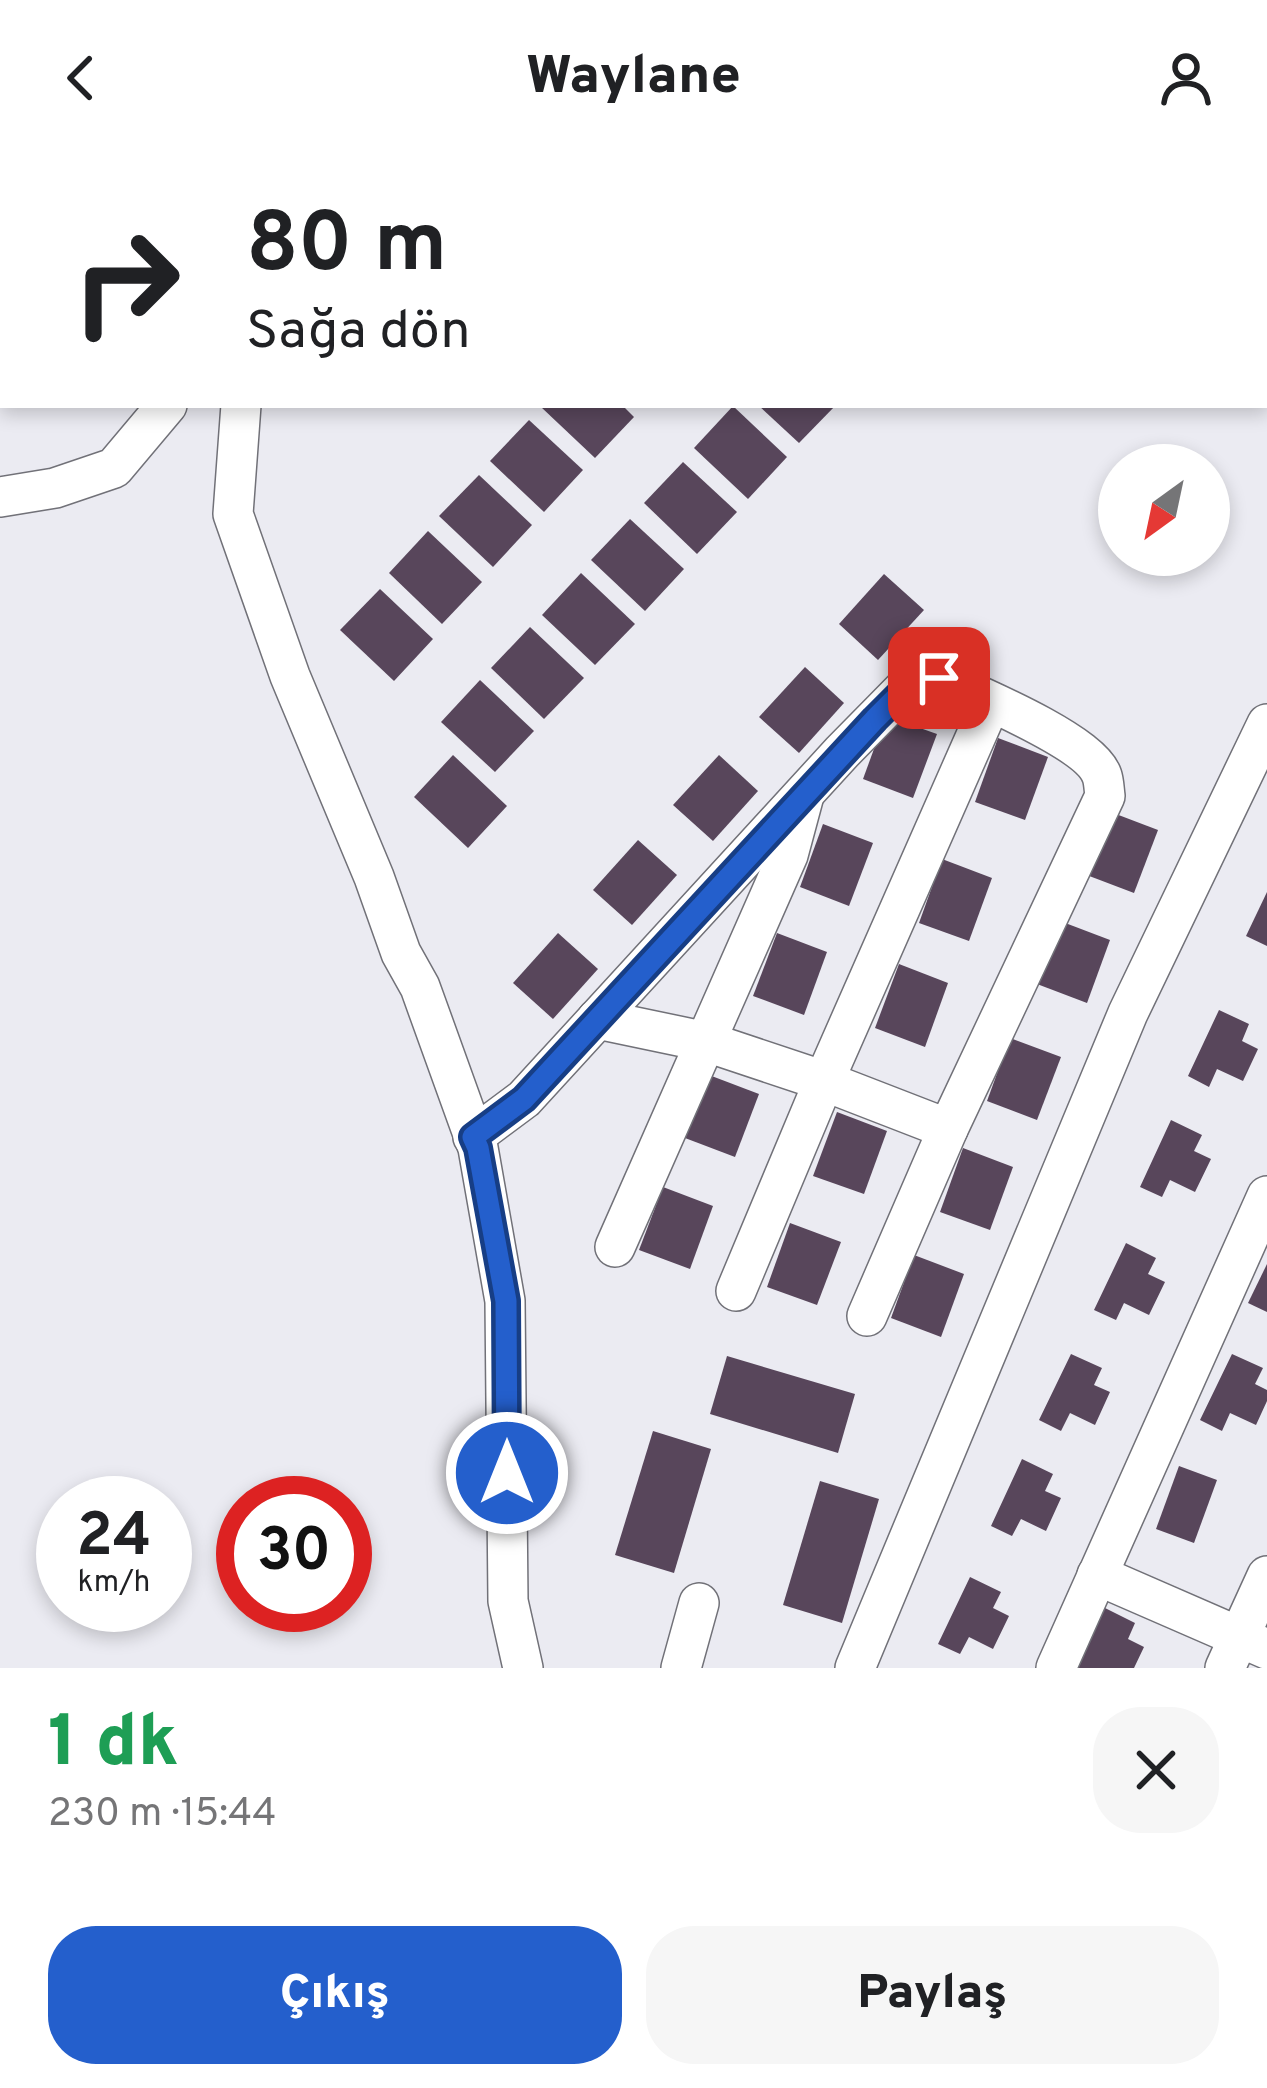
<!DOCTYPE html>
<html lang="tr">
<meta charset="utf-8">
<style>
:root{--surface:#fff;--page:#f6f6f6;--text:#202124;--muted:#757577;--accent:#245fcc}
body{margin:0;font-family:Overpass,sans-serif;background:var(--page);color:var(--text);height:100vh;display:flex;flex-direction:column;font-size:45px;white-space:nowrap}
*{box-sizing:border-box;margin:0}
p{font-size:39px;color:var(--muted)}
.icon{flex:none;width:66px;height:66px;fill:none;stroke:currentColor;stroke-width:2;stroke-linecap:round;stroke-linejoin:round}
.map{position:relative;height:1512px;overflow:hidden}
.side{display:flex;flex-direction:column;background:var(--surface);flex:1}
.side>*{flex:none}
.guide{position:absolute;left:0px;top:0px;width:1269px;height:252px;box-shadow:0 6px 18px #0003;background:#fff;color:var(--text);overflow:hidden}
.needle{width:78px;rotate:213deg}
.fabs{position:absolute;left:1098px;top:288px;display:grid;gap:24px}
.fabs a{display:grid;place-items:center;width:132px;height:132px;border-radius:50%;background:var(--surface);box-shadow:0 6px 18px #0003;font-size:60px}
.speed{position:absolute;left:36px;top:1320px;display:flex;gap:24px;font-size:60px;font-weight:700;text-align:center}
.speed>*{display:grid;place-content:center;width:156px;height:156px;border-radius:50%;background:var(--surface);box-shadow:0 6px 18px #0003;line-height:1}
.speed small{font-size:30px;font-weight:400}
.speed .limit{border:18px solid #d22;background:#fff;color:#111}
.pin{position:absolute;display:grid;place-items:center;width:102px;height:102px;color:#fff;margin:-51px;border-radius:24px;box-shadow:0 6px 18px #0006}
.me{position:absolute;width:132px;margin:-66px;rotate:0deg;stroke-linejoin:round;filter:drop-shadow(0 0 9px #0008)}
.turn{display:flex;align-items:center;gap:42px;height:252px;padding:0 48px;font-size:54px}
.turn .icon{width:156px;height:156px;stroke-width:2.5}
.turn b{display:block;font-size:84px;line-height:102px}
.round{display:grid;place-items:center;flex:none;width:126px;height:126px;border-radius:48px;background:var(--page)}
.headline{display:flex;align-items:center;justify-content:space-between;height:204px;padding:0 48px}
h1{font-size:72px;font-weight:800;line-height:90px;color:#1e9e55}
.button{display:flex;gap:24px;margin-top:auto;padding:24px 48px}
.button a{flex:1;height:138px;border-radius:48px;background:var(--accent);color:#fff;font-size:48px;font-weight:800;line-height:138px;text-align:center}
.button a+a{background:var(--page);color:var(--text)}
header{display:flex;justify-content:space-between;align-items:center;height:156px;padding:0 48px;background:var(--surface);font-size:54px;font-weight:800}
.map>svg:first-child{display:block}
</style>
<header><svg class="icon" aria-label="back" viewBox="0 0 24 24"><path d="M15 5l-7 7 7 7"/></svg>Waylane<svg class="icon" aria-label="person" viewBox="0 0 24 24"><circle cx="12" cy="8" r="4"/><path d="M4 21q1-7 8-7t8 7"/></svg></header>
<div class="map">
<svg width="1267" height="1512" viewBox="0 0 1267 1512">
<rect width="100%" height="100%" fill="#ebebf2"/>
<g fill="#58465b">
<path d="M543,249h79l12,12 -39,41 -54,-51z"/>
<path d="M758,249h78l-37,38z"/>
<path d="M733,250l54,51 -39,42 -54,-51z"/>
<path d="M529,264l54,50 -39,42 -54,-51z"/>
<path d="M683,306l54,50 -40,42 -53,-51z"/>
<path d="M479,319l53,50 -39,42 -54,-51z"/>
<path d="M630,363l54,50 -39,42 -54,-51z"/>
<path d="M428,375l54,51 -40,42 -53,-51z"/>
<path d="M581,417l54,51 -40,41 -53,-50z"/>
<path d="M884,418l40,36 -46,50 -39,-36z"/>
<path d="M380,433l53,50 -39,42 -54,-51z"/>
<path d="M530,471l54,51 -40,41 -53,-51z"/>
<path d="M805,511l39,36 -45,50 -40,-36z"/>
<path d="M480,524l54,51 -39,41 -54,-50z"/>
<path d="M886,560l51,18 -24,64 -50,-19z"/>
<path d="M998,582l50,19 -23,63 -50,-18z"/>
<path d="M453,599l54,51 -39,42 -54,-51z"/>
<path d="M719,599l39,36 -45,50 -40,-36z"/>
<path d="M1108,655l50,19 -24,63 -50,-19z"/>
<path d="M823,668l50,19 -24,63 -49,-19z"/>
<path d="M638,684l39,35 -45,50 -39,-35z"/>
<path d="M942,703l50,19 -23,63 -50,-18z"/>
<path d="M1267,736v54l-21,-10z"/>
<path d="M1060,765l50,19 -23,63 -50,-19z"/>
<path d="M558,777l40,36 -45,50 -40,-36z"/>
<path d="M777,777l50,19 -23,63 -51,-19z"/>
<path d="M899,808l49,19 -23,64 -50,-19z"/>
<path d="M1219,854l30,14 -7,17 16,8 -15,32 -26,-12 -8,18 -21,-11z"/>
<path d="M1010,882l51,19 -24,63 -50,-19z"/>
<path d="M709,919l50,19 -24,63 -50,-19z"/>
<path d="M837,956l50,19 -23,63 -51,-18z"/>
<path d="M1171,964l31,15 -8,16 17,8 -16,33 -25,-12 -8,17 -22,-10z"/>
<path d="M963,992l50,19 -23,63 -50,-18z"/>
<path d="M663,1031l50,19 -23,63 -51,-19z"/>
<path d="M790,1067l51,19 -24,63 -50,-18z"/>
<path d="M1126,1087l30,15 -8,16 17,8 -16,33 -25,-12 -8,17 -22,-10z"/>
<path d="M914,1099l50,19 -23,63 -50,-19z"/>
<path d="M1267,1108v48l-19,-9z"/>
<path d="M1071,1198l31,14 -8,17 16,7 -15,33 -25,-12 -9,18 -22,-11z"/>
<path d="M1232,1198l31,14 -8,16 12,6v11l-11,24 -26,-12 -8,18 -22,-11z"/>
<path d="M727,1200l128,38 -17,59 -128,-39z"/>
<path d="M653,1275l58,18 -37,124 -59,-18z"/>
<path d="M1022,1303l31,15 -8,17 16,7 -15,33 -25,-12 -9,17 -21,-10z"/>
<path d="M1179,1310l38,14 -23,63 -38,-14z"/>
<path d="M820,1325l59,18 -37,124 -59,-18z"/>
<path d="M970,1421l31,15 -8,16 16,8 -16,33 -24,-12 -9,17 -22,-10z"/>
<path d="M1105,1452l30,15 -7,16 16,8 -10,21h-57z"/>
</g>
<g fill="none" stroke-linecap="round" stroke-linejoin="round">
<g stroke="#717178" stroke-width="42">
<g id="minor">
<path d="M262,3v-3"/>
<path d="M241,249l-8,109 57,162 84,201 27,76 19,34 58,161 27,153 3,300 15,67"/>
<path d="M0,341l55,-9 59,-20 53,-63"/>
<path d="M597,863l110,23 117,39 124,48"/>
<path d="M473,981l51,-38 318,-347 65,-66 15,-9 17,1c35,16 152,64 163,98 2,6 2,13 3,20l-157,333 -81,187"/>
<path d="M615,1091l173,-392 15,-56"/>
<path d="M736,1135l88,-210 167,-379"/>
<path d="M1097,1419l170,74"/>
<path d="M681,1512l18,-65"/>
<path d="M855,1512l273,-655 139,-289"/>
<path d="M1056,1512l211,-472"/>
<path d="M1225,1512l42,-92"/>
</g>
</g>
<g stroke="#717178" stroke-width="63">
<g id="highway">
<path d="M1182,0l3,3"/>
<path d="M1266,79l1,1"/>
</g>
</g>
<use href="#minor" stroke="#fff" stroke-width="39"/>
<use href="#highway" stroke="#fff" stroke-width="60"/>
</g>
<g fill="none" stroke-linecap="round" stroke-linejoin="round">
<g stroke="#173e85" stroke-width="30">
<path id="route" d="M507,1317l-1,-172 -28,-153 -5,-11 51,-38 351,-380 33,-33 14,-9 17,1"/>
</g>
<use href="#route" stroke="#245fcc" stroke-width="21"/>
</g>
</svg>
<div class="fabs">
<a><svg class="needle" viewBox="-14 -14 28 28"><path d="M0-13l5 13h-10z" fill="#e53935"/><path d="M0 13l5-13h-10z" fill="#757577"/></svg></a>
</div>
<div class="speed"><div>24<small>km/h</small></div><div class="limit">30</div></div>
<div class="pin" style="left:939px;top:522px;background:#d93025"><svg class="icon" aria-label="arrive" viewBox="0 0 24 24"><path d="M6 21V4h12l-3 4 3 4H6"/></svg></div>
<svg class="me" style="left:507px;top:1317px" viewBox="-20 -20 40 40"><circle r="17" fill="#245fcc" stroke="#fff" stroke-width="3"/><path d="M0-11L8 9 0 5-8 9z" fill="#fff"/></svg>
<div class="guide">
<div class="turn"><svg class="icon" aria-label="right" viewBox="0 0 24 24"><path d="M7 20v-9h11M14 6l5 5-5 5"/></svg><div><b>80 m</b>Sağa dön</div></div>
</div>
</div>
<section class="side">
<div class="headline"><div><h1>1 dk</h1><p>230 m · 15:44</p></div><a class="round"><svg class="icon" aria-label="close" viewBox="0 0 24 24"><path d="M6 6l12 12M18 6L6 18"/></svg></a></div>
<div class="button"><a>Çıkış</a><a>Paylaş</a></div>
</section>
